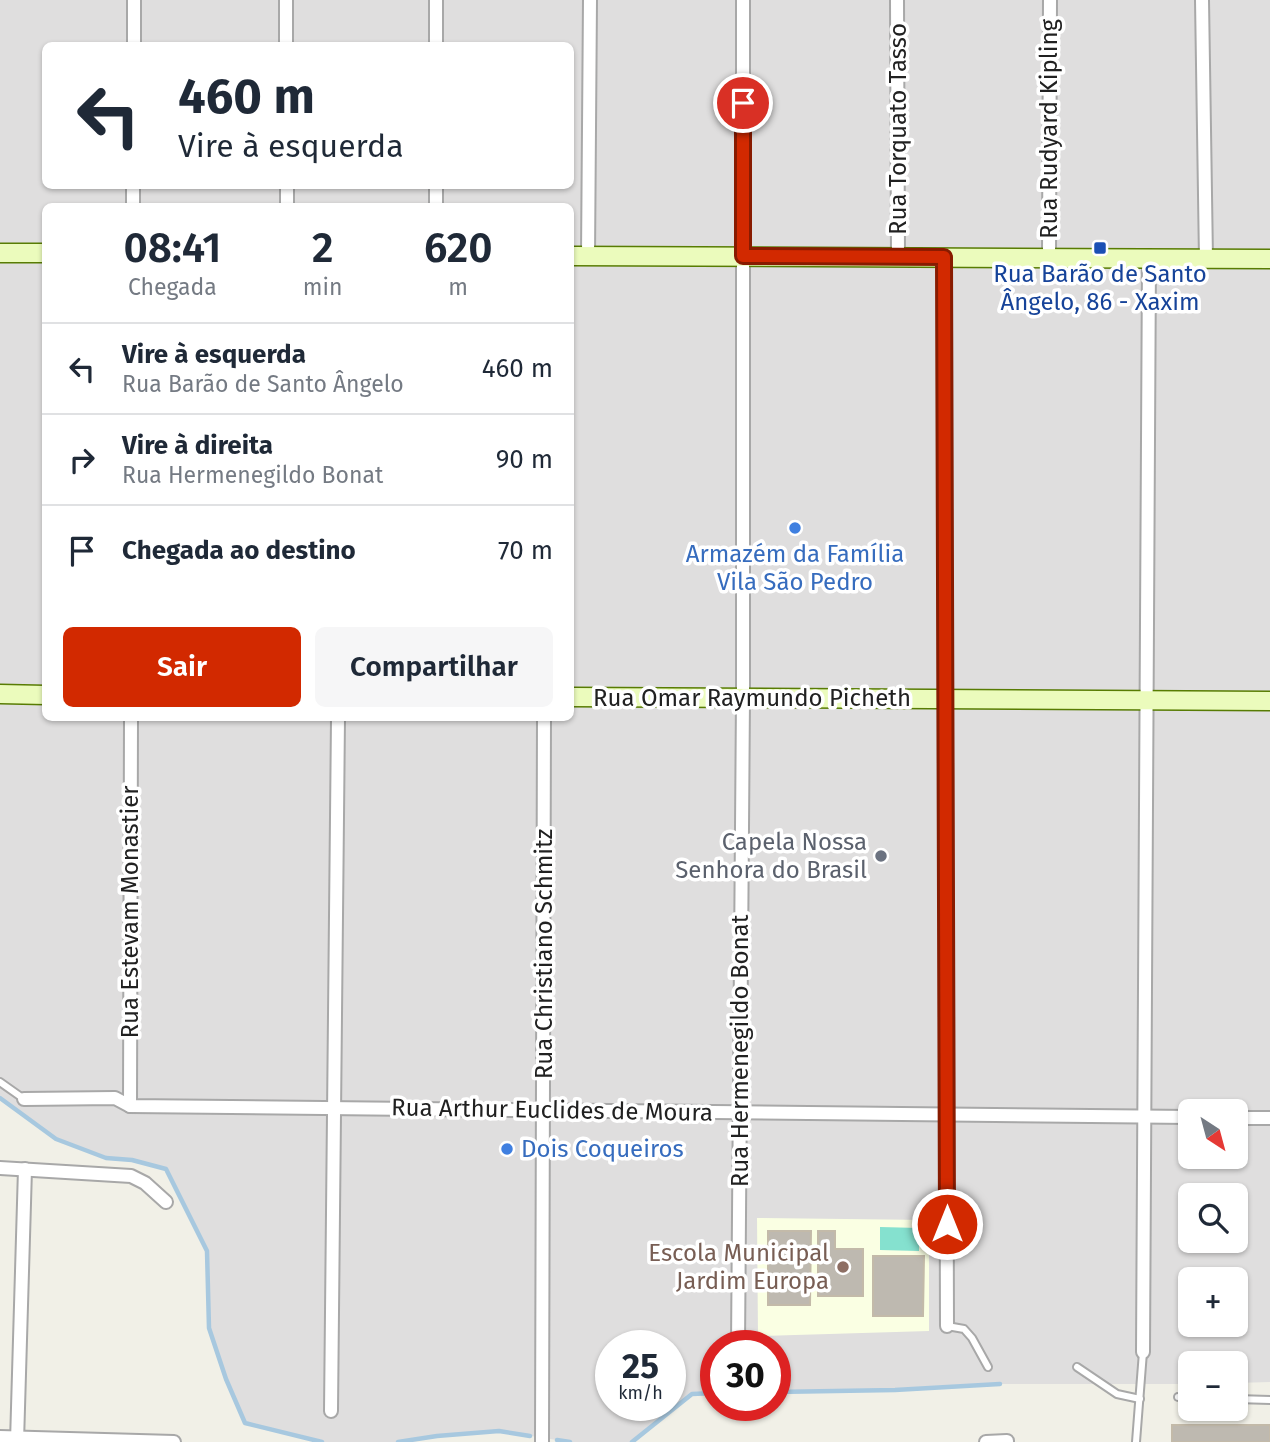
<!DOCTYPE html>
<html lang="pt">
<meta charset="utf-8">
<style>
:root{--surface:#fff;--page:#f6f6f7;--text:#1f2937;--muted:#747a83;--line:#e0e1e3;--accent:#d22900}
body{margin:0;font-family:"Fira Sans",sans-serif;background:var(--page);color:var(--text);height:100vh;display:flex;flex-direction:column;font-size:26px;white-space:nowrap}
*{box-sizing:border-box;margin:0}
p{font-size:23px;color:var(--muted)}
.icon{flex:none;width:38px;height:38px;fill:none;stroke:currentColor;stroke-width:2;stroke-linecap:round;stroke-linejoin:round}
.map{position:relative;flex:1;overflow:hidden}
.drawer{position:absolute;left:42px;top:203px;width:532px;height:518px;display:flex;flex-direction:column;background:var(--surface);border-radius:10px;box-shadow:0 2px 5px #0004}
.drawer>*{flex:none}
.banner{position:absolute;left:42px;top:42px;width:532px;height:147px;border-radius:10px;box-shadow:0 2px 5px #0004;background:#fff;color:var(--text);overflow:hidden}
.needle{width:46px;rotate:144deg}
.controls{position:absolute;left:1178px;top:1099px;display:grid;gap:14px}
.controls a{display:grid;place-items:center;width:70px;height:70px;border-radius:10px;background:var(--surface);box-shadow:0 2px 5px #0004;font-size:35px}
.speed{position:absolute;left:595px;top:1330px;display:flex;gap:14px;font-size:35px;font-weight:700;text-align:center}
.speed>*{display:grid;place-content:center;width:91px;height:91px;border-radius:50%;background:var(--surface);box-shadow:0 2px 5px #0004;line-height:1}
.speed small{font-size:18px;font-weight:400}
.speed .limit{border:10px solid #d22;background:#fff;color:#111}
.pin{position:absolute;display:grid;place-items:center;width:60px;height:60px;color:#fff;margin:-30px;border:4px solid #fff;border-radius:50%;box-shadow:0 2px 7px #0007}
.me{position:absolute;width:77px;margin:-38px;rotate:0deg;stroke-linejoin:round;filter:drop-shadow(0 0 5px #0008)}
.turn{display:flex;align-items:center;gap:24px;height:147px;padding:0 21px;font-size:32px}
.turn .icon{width:91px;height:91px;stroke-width:2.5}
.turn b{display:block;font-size:49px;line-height:60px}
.eta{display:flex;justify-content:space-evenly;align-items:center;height:119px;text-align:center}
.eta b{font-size:42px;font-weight:600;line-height:49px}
.action{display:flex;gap:14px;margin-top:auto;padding:14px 21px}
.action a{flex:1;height:80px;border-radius:10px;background:var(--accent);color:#fff;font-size:28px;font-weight:600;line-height:80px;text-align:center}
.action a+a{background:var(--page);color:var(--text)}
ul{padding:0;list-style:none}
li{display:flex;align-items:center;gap:21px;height:91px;padding:0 21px;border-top:2px solid var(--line)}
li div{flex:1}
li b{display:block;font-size:26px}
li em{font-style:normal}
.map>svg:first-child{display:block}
</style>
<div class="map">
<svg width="1270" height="1442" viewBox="0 0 1270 1442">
<rect width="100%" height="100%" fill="#f1f0e7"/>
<path fill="#dfdede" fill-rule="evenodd" d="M0,0h1270v1382l-34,1v-20h-46v21h-190l-105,6 -120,2v-46h-59v47l-24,1 -60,48h-62l-71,-11 -62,5 -39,6h-76l-77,-19 -19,-44 -17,-51 -2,-77 -41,-82 -34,-9 -26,-2 -50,-19 -56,-41zM46,46h524v140h-524zM46,206h524v512h-524zM1190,1111h46v46h-46zM1190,1195h46v46h-46zM1190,1279h46v46h-46zM611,1346h59v59h-59z"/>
<path fill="#faffe3" d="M757,1218l172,2v111l-171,5z"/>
<path fill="#85e1cf" d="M880,1227l39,1v23l-39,-1z"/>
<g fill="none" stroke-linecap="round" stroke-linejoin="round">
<g stroke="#a7c8df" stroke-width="4.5">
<path d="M0,1098l56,41 50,19 26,2 34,9 41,82 2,77 17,51 19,44 77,19"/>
<path d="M775,1392l120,-2 105,-6"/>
<path d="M557,1440l13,2"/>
<path d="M398,1442l39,-6 62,-5 31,5"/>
<path d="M632,1442l60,-48 24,-1"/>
</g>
</g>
<g fill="#beb9b0" stroke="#c3baa9" stroke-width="2">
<path d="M768,1231h43l-1,74h-42z"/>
<path d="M818,1231h17v18h28v47h-45z"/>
<path d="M873,1256h51l-1,60h-50z"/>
<rect x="1172" y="1425" width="98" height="17"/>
</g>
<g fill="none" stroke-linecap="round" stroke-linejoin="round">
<g stroke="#a8a8a8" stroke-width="10">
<g id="service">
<path d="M0,1082l24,17"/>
<path d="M947,1326l17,3 8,9 16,29"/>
<path d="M1077,1367l40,27 23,5"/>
<path d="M1178,1397h12"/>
<path d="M1236,1399l34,1"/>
<path d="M1136,1442l7,-90"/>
</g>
</g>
<g stroke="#a8a8a8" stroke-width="16">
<g id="minor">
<path d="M286,0v46"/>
<path d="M436,0v46"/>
<path d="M897,0l1,257"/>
<path d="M1202,0l4,259"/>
<path d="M134,46v-46"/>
<path d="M287,186v20"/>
<path d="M436,186v20"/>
<path d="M133,206v-20"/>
<path d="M588,256l2,-256"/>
<path d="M944,257l3,1069"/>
<path d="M1049,258l1,-258"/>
<path d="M24,1099l91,-1 15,8 1060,11"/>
<path d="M130,1106l1,-388"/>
<path d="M1236,1118h34"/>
<path d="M0,1168l131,8 14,7 21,19"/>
<path d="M738,1346l5,-648v-698"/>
<path d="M1143,1352l6,-1094"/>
<path d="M331,1411l7,-693"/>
<path d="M0,1437l174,5"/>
<path d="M17,1442l8,-273"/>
<path d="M542,1442l2,-724"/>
<path d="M986,1442l21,-1"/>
</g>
</g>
<g stroke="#587c03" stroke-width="21">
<g id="secondary">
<path d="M0,253h46"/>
<path d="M570,256l700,3"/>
<path d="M0,694l46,1"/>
<path d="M570,697l700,4"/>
</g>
</g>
<use href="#service" stroke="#fff" stroke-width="6"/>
<use href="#minor" stroke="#fff" stroke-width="12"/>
<use href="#secondary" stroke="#ebfbbc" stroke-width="18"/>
</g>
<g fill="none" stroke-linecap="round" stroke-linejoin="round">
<g stroke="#881b00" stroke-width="18">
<path id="route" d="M743,103v153l201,1 3,967"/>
</g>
<use href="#route" stroke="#d22900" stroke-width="12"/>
</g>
<rect fill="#1a4fb4" stroke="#fff" stroke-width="2.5" x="1093" y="241" width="14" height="14" rx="3.5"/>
<g fill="#3f7fe0" stroke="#fff" stroke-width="2.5">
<circle cx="795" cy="528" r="7"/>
<circle cx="507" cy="1149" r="7"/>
</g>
<circle fill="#6b7280" stroke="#fff" stroke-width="2.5" cx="881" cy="856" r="7"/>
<circle fill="#8d6e63" stroke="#fff" stroke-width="2.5" cx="843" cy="1267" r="7"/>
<g text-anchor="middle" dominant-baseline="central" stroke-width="7" stroke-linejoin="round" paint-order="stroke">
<g font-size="24" fill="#212121" stroke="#fff">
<text transform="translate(898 129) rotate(-90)">Rua Torquato Tasso</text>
<text transform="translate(1049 129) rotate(-90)">Rua Rudyard Kipling</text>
<text x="752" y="698">Rua Omar Raymundo Picheth</text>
<text transform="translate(130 912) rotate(-90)">Rua Estevam Monastier</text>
<text transform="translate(544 954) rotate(-90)">Rua Christiano Schmitz</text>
<text transform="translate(740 1051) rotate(-90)">Rua Hermenegildo Bonat</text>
<text transform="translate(552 1110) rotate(1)">Rua Arthur Euclides de Moura</text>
</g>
<g font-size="24" fill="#164399" stroke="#fff">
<text x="1100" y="274">Rua Barão de Santo<tspan x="1100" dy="28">Ângelo, 86 - Xaxim</tspan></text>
</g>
<g font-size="24" fill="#366cbe" stroke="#fff">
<text x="795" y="554">Armazém da Família<tspan x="795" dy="28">Vila São Pedro</tspan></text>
<text x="521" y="1149" text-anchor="start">Dois Coqueiros</text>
</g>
<g font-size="24" fill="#5b616d" stroke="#fff" text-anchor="end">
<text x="867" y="842">Capela Nossa<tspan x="867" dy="28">Senhora do Brasil</tspan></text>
</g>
<g font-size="24" fill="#785e54" stroke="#fff" text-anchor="end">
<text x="829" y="1253">Escola Municipal<tspan x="829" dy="28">Jardim Europa</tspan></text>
</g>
</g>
</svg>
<div class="controls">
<a><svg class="needle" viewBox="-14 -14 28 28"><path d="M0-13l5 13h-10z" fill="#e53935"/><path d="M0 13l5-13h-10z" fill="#747a83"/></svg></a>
<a><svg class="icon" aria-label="search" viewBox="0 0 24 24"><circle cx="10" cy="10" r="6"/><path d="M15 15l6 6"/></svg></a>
<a>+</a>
<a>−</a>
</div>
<div class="speed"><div>25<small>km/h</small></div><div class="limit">30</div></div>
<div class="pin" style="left:743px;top:103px;background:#d93025"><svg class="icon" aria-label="arrive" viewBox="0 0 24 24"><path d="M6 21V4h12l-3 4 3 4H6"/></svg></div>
<svg class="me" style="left:947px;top:1224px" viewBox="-20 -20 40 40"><circle r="17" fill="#d22900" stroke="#fff" stroke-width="3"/><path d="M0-11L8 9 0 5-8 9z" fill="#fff"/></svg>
<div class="banner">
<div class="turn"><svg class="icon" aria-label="left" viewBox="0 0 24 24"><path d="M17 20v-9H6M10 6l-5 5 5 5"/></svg><div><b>460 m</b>Vire à esquerda</div></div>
</div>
<section class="drawer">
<div class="eta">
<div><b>08:41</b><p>Chegada</p></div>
<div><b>2</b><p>min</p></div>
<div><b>620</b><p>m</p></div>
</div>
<ul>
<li><svg class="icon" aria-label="left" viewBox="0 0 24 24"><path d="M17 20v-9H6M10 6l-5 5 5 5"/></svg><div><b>Vire à esquerda</b><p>Rua Barão de Santo Ângelo</p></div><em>460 m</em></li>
<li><svg class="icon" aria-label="right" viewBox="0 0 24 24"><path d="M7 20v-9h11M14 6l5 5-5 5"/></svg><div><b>Vire à direita</b><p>Rua Hermenegildo Bonat</p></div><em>90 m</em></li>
<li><svg class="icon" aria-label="arrive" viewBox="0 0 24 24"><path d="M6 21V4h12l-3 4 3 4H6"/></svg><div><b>Chegada ao destino</b></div><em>70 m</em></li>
</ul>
<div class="action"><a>Sair</a><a>Compartilhar</a></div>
</section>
</div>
